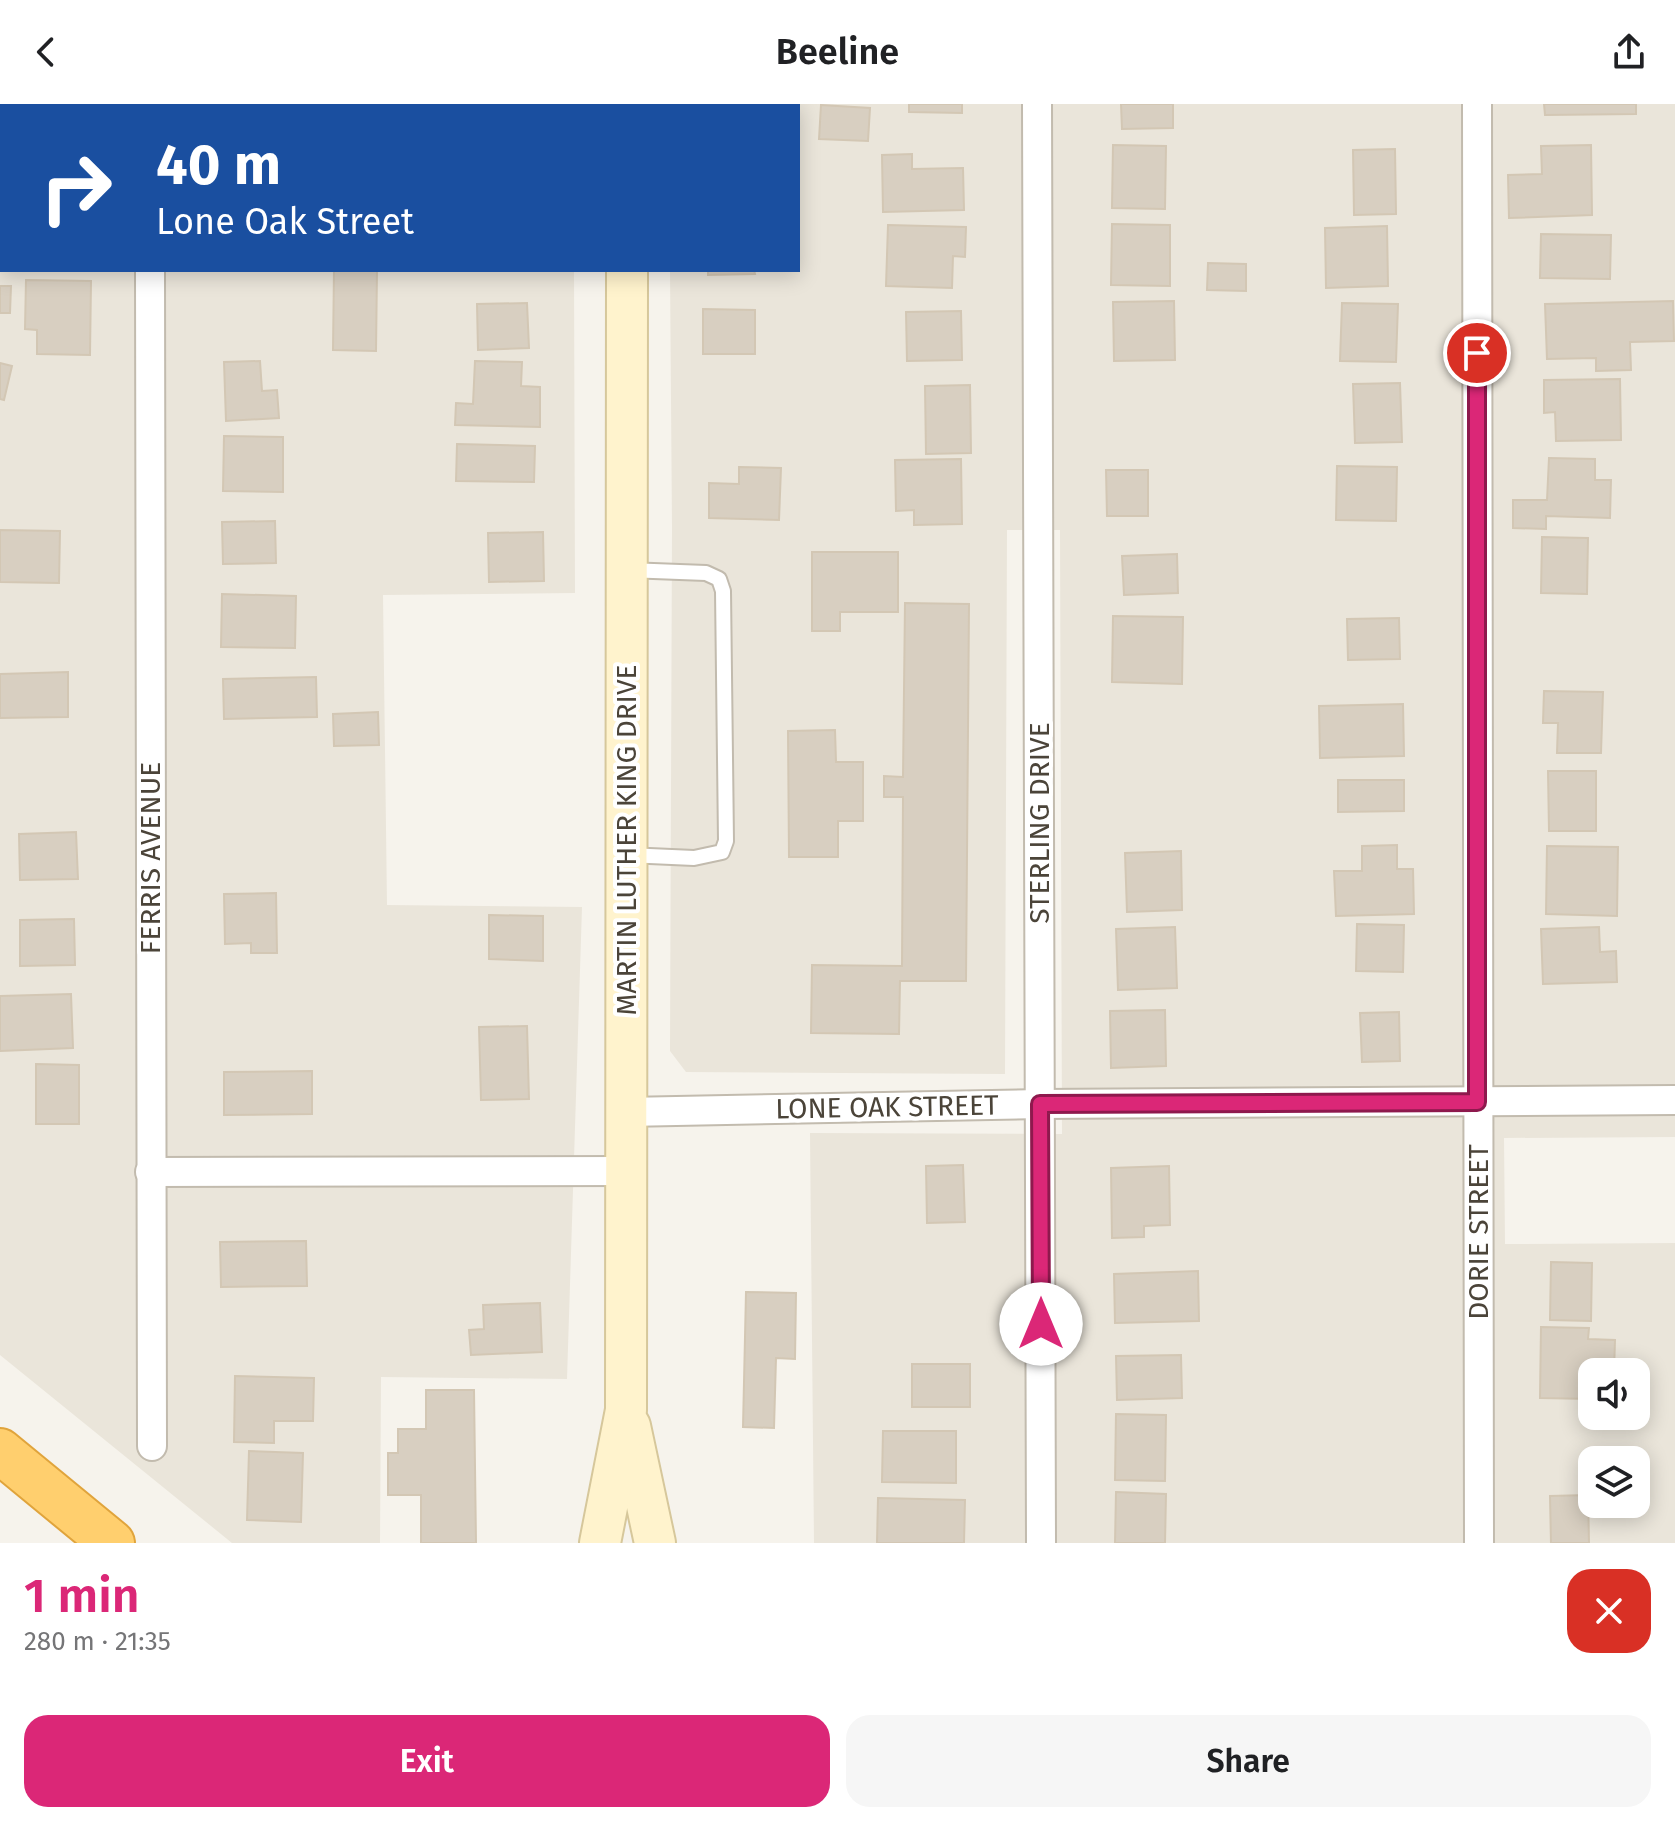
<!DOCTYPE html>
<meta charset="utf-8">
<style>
:root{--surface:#fff;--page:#f6f6f6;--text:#202124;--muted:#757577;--accent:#db2777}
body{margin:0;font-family:"Fira Sans",sans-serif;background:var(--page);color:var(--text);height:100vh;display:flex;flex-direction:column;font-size:30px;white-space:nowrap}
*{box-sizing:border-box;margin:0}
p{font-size:26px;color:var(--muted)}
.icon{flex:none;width:44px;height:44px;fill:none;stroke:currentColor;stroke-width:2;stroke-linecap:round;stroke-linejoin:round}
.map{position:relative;height:1439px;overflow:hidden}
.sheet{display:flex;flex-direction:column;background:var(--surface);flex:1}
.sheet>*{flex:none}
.banner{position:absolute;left:0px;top:0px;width:800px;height:168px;box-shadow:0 4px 20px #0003;background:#1a4fa0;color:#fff;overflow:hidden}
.fabs{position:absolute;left:1578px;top:1254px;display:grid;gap:16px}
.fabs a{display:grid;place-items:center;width:72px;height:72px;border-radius:16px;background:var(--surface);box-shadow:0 4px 20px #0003;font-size:40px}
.pin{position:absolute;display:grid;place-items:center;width:68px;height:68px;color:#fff;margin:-34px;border:4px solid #fff;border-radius:50%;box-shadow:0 2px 8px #0007}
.me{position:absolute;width:88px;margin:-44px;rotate:0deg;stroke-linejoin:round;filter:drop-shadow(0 0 6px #0008)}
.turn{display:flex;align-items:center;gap:28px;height:168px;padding:0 24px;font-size:36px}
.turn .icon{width:104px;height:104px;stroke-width:2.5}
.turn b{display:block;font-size:56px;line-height:68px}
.round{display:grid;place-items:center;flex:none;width:84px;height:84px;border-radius:24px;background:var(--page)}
.headline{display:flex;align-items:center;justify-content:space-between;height:136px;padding:0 24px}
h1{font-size:48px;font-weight:600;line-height:60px;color:var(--accent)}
.primary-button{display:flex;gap:16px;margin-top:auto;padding:16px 24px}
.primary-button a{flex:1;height:92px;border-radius:24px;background:var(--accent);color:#fff;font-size:32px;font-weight:600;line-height:92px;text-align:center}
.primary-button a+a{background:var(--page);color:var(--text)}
header{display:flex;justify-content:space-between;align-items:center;height:104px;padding:0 24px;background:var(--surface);font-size:36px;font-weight:600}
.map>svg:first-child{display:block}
</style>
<header><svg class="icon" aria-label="back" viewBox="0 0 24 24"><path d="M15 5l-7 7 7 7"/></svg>Beeline<svg class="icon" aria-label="share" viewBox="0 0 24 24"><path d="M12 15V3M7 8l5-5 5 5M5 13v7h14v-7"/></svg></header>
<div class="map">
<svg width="1675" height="1439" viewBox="0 0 1675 1439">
<rect width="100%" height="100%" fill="#f6f3ec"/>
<g fill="#eae5da" fill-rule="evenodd">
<path d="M0,0h573l-571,2v164h572l1,323 -192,2 4,310 195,2 -15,472 -186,-2 -1,166h-148l-232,-188z"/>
<path d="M669,0h1006v1033l-171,1 1,106 170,-1v300h-861l-4,-410 252,1 -2,-604h-53l-2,544 -319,-2 -16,-21 2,-523 -2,-258h128v-164zM1592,1268h44v44h-44zM1592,1356h44v44h-44z"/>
</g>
<g fill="#d8cfc1" stroke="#d3c7b4" stroke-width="2">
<path d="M909,0h53v9l-53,-1z"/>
<path d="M1121,0h52v24l-51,1z"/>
<path d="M1544,0h92v10l-91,1z"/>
<path d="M821,1l49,3 -2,33 -49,-2z"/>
<path d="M1113,41l53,1 -1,63 -53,-1z"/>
<path d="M1591,41l1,70 -83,3 -1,-43 34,-1 -1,-28z"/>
<path d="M1395,45l1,65 -42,1 -1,-65z"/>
<path d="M912,50v15l51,-1 1,42 -81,2 -1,-57z"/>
<path d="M1112,120l58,1v61l-59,-1z"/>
<path d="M888,121l78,2 -1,30 -12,-1 -1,32 -66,-2z"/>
<path d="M1387,122l1,60 -62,2 -1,-60z"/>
<path d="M1541,130l70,1 -1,44 -70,-1z"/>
<path d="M1208,159l38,1v27l-39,-1z"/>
<path d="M334,166h43l-1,81 -43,-1z"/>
<path d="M708,166h46l1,4 -47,1z"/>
<path d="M26,176l65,1 -1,74 -53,-1v-24l-12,-1z"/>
<path d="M0,182h11l-1,27h-10z"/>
<path d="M1174,197l1,59 -61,1 -1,-59z"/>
<path d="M1673,197l1,40 -44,1 1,28 -35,1v-13l-49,1 -2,-55z"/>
<path d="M527,199l2,45 -51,2 -1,-46z"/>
<path d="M1342,199l56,1 -2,58 -56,-1z"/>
<path d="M703,205l52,1v44h-52z"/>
<path d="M961,207l1,49 -55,1 -1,-49z"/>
<path d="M260,257l2,30 15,-1 2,28 -53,3 -2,-59z"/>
<path d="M475,257l47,1 -1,24 19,1v40l-85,-2 1,-22 17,1z"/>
<path d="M0,259l12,3 -8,34 -4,-1z"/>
<path d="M1620,275l1,61 -65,1 -1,-29 -11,1v-33z"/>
<path d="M1400,279l2,59 -47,1 -2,-59z"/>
<path d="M970,281l1,68 -45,1 -1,-68z"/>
<path d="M224,332l59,1v55l-60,-1z"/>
<path d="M457,340l78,2 -1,36 -78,-1z"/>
<path d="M1549,354l46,1v21h16l-1,38 -64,-2v13l-33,-1v-28h34z"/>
<path d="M961,355l1,65 -48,1v-15l-18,1 -1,-51z"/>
<path d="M1337,362l60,1 -1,54 -60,-1z"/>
<path d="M739,363l42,1 -2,52 -70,-2v-35l30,1z"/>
<path d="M1106,366h42v46h-41z"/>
<path d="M275,417l1,42 -53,1 -1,-42z"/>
<path d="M0,426l60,1 -1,52 -59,-1z"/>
<path d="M543,428l1,49 -55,1 -1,-49z"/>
<path d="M1542,433l46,1 -1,56 -46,-1z"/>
<path d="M812,448h86v60h-58v19h-28z"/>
<path d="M1177,450l1,39 -54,2 -2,-39z"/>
<path d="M222,490l74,2 -1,52 -74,-1z"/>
<path d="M905,499l64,1 -3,377h-66l-1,53 -88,-1 1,-68 90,1 1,-169h-19v-21l19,1z"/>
<path d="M1113,512l70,1 -1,67 -70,-2z"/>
<path d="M1399,514l1,41 -52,1 -1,-41z"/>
<path d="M68,568v45l-68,1v-44z"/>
<path d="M316,573l1,40 -93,2 -1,-40z"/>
<path d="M1544,587l59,1 -2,61h-44l1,-30h-15z"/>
<path d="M1403,600l1,52 -84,2 -1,-52z"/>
<path d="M378,608l1,33 -45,1 -1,-32z"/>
<path d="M835,626l1,32h27v59h-25v36h-49l-1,-126z"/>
<path d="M1548,667h48v60h-47z"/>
<path d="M1338,676h66v31l-66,1z"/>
<path d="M76,728l2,47 -58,1 -1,-46z"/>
<path d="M1397,741v24h16l1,45 -78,2 -2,-45h28v-25z"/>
<path d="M1547,742l71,1 -1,69 -71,-2z"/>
<path d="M1181,747l1,59 -55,2 -2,-59z"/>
<path d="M276,789l1,60h-26v-10l-26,1 -1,-50z"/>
<path d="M489,811l54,1v45l-54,-2z"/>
<path d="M74,815l1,46 -55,1v-46z"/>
<path d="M1357,820l47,1 -1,47 -47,-1z"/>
<path d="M1175,823l2,61 -59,2 -2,-61z"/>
<path d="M1599,823l1,25 16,-1 1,31 -74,2 -2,-55z"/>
<path d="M71,890l2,54 -73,3v-55z"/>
<path d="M1165,906l1,56 -55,2 -1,-57z"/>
<path d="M1399,908l1,49 -38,1 -2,-49z"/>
<path d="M527,922l2,73 -48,1 -2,-73z"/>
<path d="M36,960l43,1v59h-43z"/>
<path d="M312,967v43l-88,1v-43z"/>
<path d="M963,1061l2,57 -38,1 -1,-57z"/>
<path d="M1169,1062l1,59 -26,1v11l-32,1 -1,-70z"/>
<path d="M306,1137l1,45 -86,1 -1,-45z"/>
<path d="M1551,1158l41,1 -1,58 -41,-1z"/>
<path d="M1198,1167l1,50 -84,2 -1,-49z"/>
<path d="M746,1188l50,1 -1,66 -19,-1 -2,70 -31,-1z"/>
<path d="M540,1199l2,49 -71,3 -2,-25 15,-1 -1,-24z"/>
<path d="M1541,1223l48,1 -1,11 27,1 -1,32h-22v27l-52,-1z"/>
<path d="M1181,1251l1,43 -65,2 -1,-44z"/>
<rect x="912" y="1260" width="58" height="43"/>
<path d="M235,1272l79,2 -1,43h-39v22l-40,-1z"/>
<path d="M426,1286h48l2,153h-55v-48h-33v-42h10v-24h28z"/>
<path d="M1116,1310l50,1 -1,66 -50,-1z"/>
<path d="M883,1327h73v52l-74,-1z"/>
<path d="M249,1347l54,2 -2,69 -54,-2z"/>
<path d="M1116,1388l50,2 -1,49h-50z"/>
<path d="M1588,1391l1,48h-38l-1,-47z"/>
<path d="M878,1394l87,2 -1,43h-87z"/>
</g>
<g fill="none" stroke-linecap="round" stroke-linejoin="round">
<g stroke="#c2bbae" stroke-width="18">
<path id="service" d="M627,751l67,3 28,-6 4,-11 -3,-250 -4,-12 -13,-6 -79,-3"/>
</g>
<g stroke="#c2bbae" stroke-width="32">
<g id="minor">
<path d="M150,0v2"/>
<path d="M1037,0l4,1439"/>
<path d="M1477,0l2,1439"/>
<path d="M150,166l2,1176"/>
<path d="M626,1008l414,-8 635,-4"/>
<path d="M150,1068l477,-1"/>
</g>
</g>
<g stroke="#d6c79b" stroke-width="44">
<g id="secondary">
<path d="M627,0v2"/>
<path d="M630,1322l25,117"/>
<path d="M600,1439l26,-133 1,-1140"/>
</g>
</g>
<g stroke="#e0a43c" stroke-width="48">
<path id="motorway" d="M0,1347l112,92"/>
</g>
<use href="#service" stroke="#fff" stroke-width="14"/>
<use href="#minor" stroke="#fff" stroke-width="28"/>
<use href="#secondary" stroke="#fff3cd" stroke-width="40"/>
<use href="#motorway" stroke="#ffcf6e" stroke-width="44"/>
</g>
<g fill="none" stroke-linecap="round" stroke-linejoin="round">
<g stroke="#8e194d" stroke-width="20">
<path id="route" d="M1041,1220l-1,-220 437,-2v-749"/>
</g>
<use href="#route" stroke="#db2777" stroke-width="14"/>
</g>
<g text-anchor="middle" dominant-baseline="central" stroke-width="8" stroke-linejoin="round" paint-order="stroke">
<g font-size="28" fill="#4b4439" stroke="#fff">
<text transform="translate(1039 719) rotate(-90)">STERLING DRIVE</text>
<text transform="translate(626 736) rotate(-90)">MARTIN LUTHER KING DRIVE</text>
<text transform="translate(150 754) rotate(-90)">FERRIS AVENUE</text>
<text transform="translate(887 1003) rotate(-1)">LONE OAK STREET</text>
<text transform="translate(1478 1128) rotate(-90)">DORIE STREET</text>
</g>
</g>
</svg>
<div class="fabs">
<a><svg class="icon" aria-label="sound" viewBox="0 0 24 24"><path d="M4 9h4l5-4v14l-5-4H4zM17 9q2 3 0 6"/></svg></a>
<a><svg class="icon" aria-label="layers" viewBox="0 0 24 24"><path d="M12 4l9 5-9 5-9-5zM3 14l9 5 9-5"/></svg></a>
</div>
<div class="pin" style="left:1477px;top:249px;background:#d93025"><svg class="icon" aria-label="arrive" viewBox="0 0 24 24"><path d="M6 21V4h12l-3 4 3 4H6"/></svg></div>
<svg class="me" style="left:1041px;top:1220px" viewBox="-20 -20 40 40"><circle r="19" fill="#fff"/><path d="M0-13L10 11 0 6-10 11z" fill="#db2777"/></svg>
<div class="banner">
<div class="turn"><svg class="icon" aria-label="right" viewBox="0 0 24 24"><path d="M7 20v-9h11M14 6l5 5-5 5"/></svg><div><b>40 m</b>Lone Oak Street</div></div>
</div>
</div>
<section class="sheet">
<div class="headline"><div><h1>1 min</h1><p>280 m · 21:35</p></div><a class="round" style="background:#d93025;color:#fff"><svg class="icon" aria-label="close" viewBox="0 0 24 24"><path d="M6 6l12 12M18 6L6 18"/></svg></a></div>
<div class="primary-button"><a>Exit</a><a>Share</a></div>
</section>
